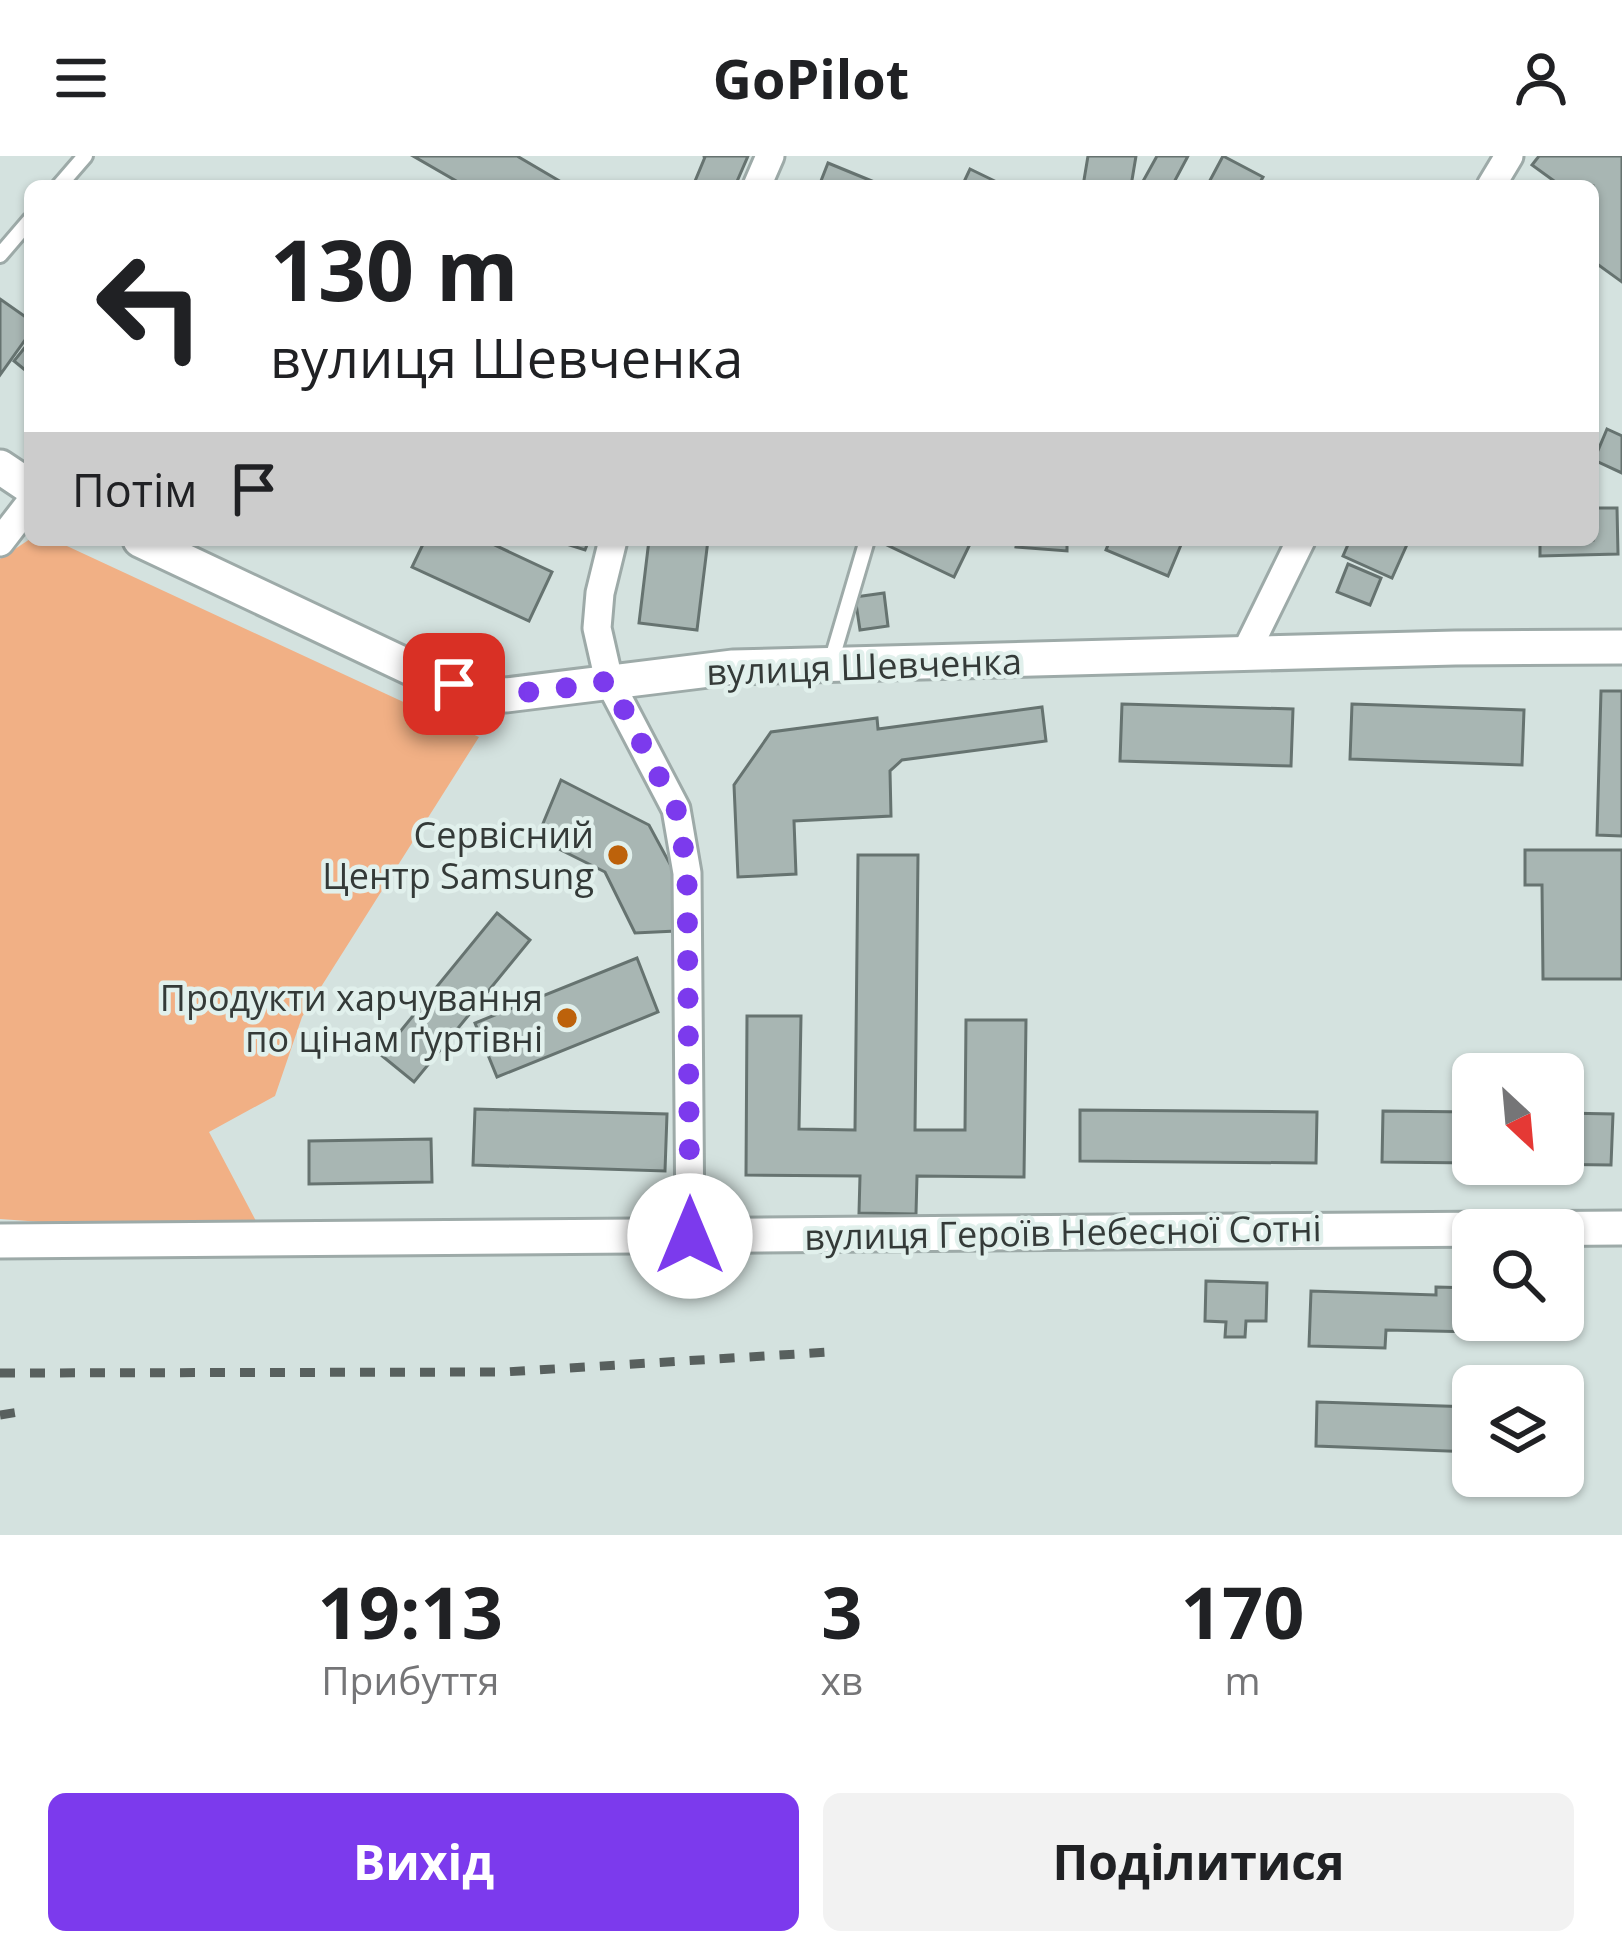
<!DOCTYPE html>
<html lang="uk">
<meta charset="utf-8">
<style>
:root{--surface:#fff;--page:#f2f2f2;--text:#202124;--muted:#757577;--accent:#7c3aed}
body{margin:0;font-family:"Open Sans",sans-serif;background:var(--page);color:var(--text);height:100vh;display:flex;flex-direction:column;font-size:45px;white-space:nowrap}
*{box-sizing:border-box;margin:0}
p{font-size:39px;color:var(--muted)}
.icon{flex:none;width:66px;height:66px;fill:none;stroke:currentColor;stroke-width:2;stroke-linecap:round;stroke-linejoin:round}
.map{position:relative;height:1379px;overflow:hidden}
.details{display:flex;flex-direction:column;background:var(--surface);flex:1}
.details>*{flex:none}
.hud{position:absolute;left:24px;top:24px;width:1575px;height:366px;border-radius:18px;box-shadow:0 3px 9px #0004;background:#fff;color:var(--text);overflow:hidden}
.needle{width:78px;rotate:154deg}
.fabs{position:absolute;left:1452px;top:897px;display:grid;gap:24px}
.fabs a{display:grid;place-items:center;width:132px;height:132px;border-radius:18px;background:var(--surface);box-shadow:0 3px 9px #0004;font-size:60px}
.pin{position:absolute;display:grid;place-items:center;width:102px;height:102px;color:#fff;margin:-51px;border-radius:24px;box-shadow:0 6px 18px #0006}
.me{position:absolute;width:132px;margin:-66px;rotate:0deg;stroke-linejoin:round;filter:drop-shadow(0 0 9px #0008)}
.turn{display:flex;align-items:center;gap:42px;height:252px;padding:0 48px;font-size:54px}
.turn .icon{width:156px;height:156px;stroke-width:2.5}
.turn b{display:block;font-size:84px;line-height:102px}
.then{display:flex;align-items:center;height:114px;padding:0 48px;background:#0003;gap:24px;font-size:45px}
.eta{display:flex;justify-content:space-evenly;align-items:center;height:204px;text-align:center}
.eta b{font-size:72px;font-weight:700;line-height:84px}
.button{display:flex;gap:24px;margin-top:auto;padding:24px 48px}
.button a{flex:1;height:138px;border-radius:18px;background:var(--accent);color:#fff;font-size:48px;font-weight:700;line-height:138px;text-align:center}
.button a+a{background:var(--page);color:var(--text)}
header{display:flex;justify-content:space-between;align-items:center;height:156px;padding:0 48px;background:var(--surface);font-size:54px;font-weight:700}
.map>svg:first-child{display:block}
</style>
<header><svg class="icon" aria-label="menu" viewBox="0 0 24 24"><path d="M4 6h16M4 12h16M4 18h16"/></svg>GoPilot<svg class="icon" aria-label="person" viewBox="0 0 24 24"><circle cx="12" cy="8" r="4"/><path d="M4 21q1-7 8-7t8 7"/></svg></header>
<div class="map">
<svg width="1622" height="1379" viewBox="0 0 1622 1379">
<rect width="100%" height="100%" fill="#d4e2df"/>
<path fill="#f1b085" d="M30,383l24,1 425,197 -177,280 -27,79 -66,36 47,89 -214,1 -42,-3v-660z"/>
<g fill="#a8b6b3" stroke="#667370" stroke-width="3">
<path d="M413,0h104l51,30h-103z"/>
<path d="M703,0h45l-13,30h-42l12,-29z"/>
<path d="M1088,0h48l-5,30h-48z"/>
<path d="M1157,0h31l-16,30h-24l-6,-3z"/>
<path d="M1223,0l40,21 -5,9h-51z"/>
<path d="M1539,0h83v126l-29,-21v-75h-32l-29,-21z"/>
<path d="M828,7l56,23h-65z"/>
<path d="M970,13l35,17h-43z"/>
<path d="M0,143l30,21v13l-30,42z"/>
<path d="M30,185v33l-16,-13z"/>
<path d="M1607,273l15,7v37l-28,-13z"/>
<path d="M1593,352h24l1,46 -78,2v-16h53z"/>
<path d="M425,384h59l68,32 -23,49 -117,-54z"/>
<path d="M554,384h35l-4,10z"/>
<path d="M649,384h59l-11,90 -58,-7z"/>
<path d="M887,384h85l-18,37 -69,-33z"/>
<path d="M1017,384h50v11l-51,-4z"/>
<path d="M1110,384h73l-15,36 -62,-26z"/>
<path d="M1350,384h59l-17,38 -49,-22z"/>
<path d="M1348,408l33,14 -11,27 -33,-13z"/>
<path d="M884,437l4,33 -28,4 -5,-33z"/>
<path d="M1601,535h21v145l-25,-1z"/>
<path d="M1122,548l171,5 -2,57 -171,-5z"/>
<path d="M1352,548l172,6 -2,55 -172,-6z"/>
<path d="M1042,551l4,34 -144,19 -12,11 1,45 -97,5 2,53 -58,3 -4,-92 37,-53 106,-14 1,11z"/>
<path d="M561,624l88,45 35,65 -8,41 -41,2 -30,-61 -68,-34z"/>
<path d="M1525,694h97v129h-79l-1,-94h-17z"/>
<path d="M858,699h60l-3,275h50l1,-110h60l-2,157 -107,-1 -1,38 -57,-1 1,-37 -114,-1 1,-159h54l-2,113 56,1z"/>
<path d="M497,757l33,27 -116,142 -33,-27z"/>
<path d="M637,802l21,54 -161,65 -22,-54z"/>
<path d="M475,953l192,5 -2,57 -192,-6z"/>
<path d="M1080,954l237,2 -1,51 -236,-2z"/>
<path d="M1383,955l90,1v51l-91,-1z"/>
<path d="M1563,957l50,1 -2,51 -82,-1h34z"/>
<path d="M431,983l1,43 -123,2v-43z"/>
<path d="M1206,1125l61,2 -1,38h-20l-1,16h-20l1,-15 -21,-1z"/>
<path d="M1436,1131l37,1 3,44 -90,-2 -1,18 -76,-2 2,-55 125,4z"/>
<path d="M1317,1246l156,5v45l-157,-6z"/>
</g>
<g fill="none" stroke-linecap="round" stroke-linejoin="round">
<g stroke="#9daaa8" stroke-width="20">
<g id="service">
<path d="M59,30l26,-30"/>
<path d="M0,99l30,-35"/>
<path d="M831,506l36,-122"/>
</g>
</g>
<g stroke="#9daaa8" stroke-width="33">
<g id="minor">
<path d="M757,30l13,-30"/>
<path d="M1491,30l18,-30"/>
<path d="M613,384l-13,53 -3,35 12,53 67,128 11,64 3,363"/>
<path d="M0,386l30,-39"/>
<path d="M1246,496l55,-112"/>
</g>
</g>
<g stroke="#9daaa8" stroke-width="39">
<g id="tertiary">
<path d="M0,311l30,20"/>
<path d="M140,384l288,136 51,17 27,2 227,-28 722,-19 167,-1"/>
<path d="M0,1085l1622,-13"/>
</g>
</g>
<use href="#service" stroke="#fff" stroke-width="14"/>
<use href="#minor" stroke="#fff" stroke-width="27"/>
<use href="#tertiary" stroke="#fff" stroke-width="33"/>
<g stroke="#58605e" stroke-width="9" stroke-dasharray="15 15" stroke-linecap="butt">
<path d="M0,1217l504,-1 326,-20"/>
<path d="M0,1259l19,-3"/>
</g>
</g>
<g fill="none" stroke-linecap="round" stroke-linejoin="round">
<path stroke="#7c3aed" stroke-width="21" stroke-dasharray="0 37.8" d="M454,528c52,17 102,5 155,-3l67,128 7,36 4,29 3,362"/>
</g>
<g fill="#bd620b" stroke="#e1f0ec" stroke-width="4.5">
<circle cx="618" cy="699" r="12"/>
<circle cx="567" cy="862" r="12"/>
</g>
<g text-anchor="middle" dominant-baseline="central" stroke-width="9" stroke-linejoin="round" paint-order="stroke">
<g font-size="36" fill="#343a38" stroke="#e1f0ec">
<text transform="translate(864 510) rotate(-2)">вулиця Шевченка</text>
<text transform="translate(1063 1076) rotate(-1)">вулиця Героїв Небесної Сотні</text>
</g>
<g font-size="36" fill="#343a38" stroke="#e1f0ec" text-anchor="end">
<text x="594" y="678">Сервісний<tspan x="594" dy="41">Центр Samsung</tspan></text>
<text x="543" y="841">Продукти харчування<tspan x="543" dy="41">по цінам ґуртівні</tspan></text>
</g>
</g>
</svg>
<div class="fabs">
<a><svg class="needle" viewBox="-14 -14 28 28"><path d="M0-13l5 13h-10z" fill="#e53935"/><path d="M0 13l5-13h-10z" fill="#757577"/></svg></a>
<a><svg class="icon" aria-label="search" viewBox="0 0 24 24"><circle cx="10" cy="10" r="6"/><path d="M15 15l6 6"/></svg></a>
<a><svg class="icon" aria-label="layers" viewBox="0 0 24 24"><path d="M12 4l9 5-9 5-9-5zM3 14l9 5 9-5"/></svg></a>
</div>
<div class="pin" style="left:454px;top:528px;background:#d93025"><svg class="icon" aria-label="arrive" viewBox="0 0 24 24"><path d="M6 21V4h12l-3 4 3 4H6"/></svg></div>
<svg class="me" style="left:690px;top:1080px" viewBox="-20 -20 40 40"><circle r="19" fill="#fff"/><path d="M0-13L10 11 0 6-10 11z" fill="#7c3aed"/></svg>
<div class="hud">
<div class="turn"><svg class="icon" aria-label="left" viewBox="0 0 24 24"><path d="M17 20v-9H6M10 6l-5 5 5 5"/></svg><div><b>130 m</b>вулиця Шевченка</div></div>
<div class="then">Потім<svg class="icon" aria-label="arrive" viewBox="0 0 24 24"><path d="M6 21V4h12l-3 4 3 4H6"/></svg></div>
</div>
</div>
<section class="details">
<div class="eta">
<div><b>19:13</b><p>Прибуття</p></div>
<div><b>3</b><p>хв</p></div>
<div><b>170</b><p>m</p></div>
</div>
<div class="button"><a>Вихід</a><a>Поділитися</a></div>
</section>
